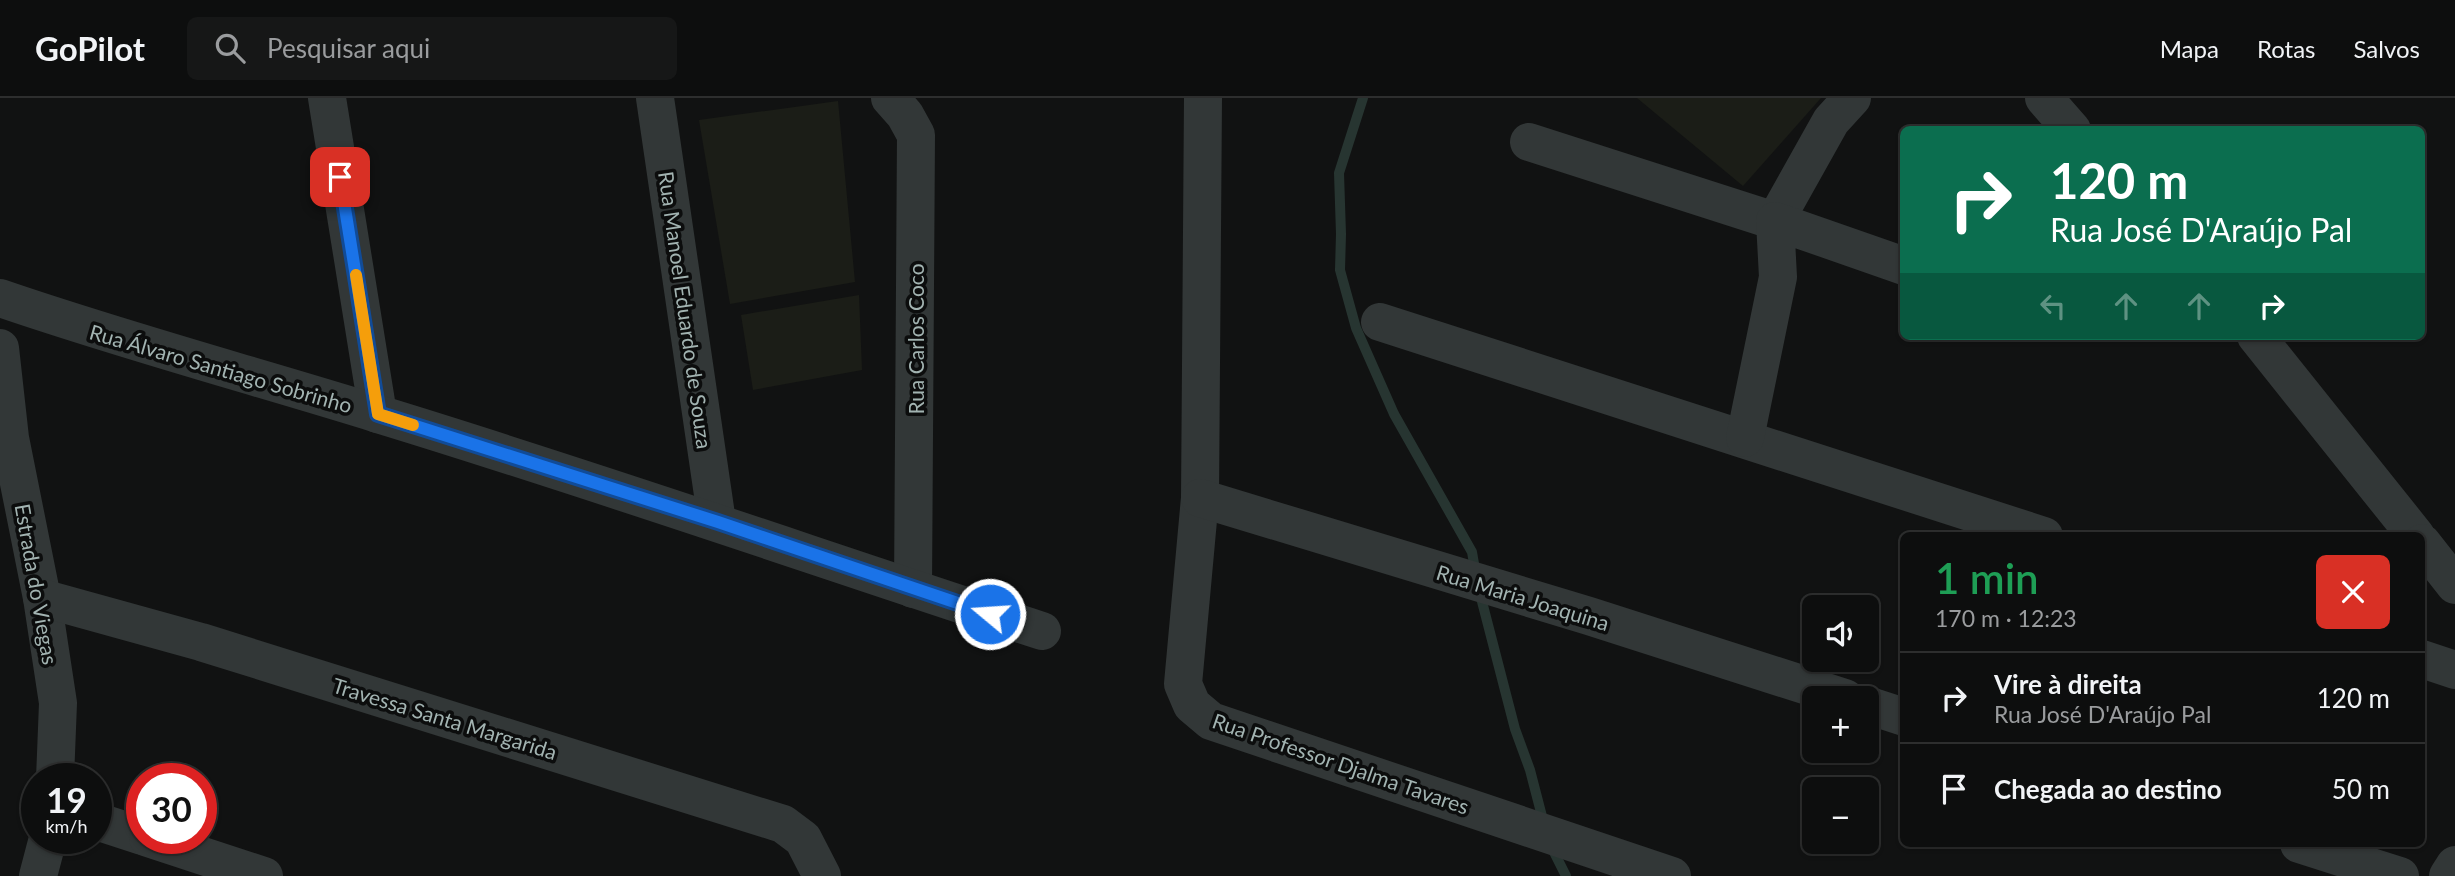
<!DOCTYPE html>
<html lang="pt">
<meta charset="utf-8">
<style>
:root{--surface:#0d0e0e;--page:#161717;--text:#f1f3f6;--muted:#9a9c9e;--line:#2d2e2e}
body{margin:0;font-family:Lato,sans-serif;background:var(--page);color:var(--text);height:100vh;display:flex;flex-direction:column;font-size:26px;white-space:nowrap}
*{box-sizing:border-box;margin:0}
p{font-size:23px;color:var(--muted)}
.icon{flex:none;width:38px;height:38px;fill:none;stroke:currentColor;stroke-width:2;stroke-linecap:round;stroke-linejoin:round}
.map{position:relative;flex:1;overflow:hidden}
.side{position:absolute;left:1900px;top:434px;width:525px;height:315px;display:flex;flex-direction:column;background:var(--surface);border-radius:10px;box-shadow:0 2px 5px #0004,0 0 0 2px var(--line)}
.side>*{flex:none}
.banner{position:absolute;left:1900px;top:28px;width:525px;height:214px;border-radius:10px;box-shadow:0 2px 5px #0004,0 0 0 2px var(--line);background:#0b6e4f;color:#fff;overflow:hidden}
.tools{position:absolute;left:1802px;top:497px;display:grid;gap:14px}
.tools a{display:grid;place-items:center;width:77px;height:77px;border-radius:10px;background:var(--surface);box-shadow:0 2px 5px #0004,0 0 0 2px var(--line);font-size:35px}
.speed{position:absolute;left:21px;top:665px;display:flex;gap:14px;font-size:35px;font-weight:700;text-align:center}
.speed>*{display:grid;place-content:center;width:91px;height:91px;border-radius:50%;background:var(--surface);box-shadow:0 2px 5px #0004,0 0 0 2px var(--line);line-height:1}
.speed small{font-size:18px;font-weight:400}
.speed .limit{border:10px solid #d22;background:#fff;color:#111}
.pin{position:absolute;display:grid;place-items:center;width:60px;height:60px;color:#fff;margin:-30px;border-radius:14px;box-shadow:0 4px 10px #0006}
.me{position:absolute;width:77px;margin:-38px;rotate:288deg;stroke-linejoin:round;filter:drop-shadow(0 0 5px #0008)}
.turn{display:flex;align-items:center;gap:24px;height:147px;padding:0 35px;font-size:32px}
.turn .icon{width:91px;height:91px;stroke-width:2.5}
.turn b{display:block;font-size:49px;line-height:60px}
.lanes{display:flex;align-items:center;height:66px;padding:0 35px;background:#0003;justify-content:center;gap:35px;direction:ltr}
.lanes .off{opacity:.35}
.round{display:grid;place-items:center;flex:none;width:74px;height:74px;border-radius:10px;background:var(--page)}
.overview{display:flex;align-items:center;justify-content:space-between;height:119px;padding:0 35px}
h1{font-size:42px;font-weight:600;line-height:52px;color:#1e9e55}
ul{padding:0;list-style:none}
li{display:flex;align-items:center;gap:21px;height:91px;padding:0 35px;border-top:2px solid var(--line)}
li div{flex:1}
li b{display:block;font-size:26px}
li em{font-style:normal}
header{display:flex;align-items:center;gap:42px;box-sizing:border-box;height:98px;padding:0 35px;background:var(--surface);border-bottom:2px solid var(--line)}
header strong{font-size:33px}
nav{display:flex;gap:38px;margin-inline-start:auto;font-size:24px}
.search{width:490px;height:63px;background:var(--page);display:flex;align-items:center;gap:18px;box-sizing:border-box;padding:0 24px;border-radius:10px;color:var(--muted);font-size:26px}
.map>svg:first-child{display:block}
</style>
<header>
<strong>GoPilot</strong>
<div class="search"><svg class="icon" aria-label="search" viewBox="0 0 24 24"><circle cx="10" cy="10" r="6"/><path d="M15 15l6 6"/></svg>Pesquisar aqui</div>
<nav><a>Mapa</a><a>Rotas</a><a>Salvos</a></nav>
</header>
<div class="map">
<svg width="2455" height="778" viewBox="0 0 2455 778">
<rect width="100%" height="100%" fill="#111212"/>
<g fill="#1b1d17">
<path d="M1637,0h184l-78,88z"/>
<path d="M838,3l17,181 -125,22 -31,-184z"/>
<path d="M859,197l3,75 -109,20 -12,-75z"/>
</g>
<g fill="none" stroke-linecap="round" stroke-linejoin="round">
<g stroke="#273531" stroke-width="10">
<path d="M1363,0l-24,75 2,61 -1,36 16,58 38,86 78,138 4,23"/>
<path d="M1479,492l36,139 15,41 14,54"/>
<path d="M1551,748l15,30"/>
</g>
<g stroke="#323737" stroke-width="38">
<path d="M327,0l51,316"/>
<path d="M655,0l62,424"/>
<path d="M890,0l15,17 11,20 -3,454"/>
<path d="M1203,0l-3,400 -17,186 9,21 19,16 461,155"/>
<path d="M2044,0l28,32"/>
<path d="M1529,44l246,79 56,-100 21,-23"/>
<path d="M0,200c125,43 252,77 378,116 223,68 443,145 664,217"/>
<path d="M1380,224l664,214"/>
<path d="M2256,238l160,200"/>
<path d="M0,250l10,90 32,160 16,105 -3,76"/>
<path d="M1745,340l33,-161 -3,-56 129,45"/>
<path d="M1200,400l389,118 256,82"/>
<path d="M2422,445l33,42"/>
<path d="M42,500l159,44 582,182 20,15 19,37"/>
<path d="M2422,561l33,11"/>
<path d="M1867,607l37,12"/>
<path d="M96,723l46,15"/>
<path d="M148,740l116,38"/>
<path d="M2299,746l101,32"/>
<path d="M38,778l10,-38"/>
<path d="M2448,778l7,-11"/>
</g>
</g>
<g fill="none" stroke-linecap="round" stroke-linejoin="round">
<g stroke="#114b97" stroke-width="18">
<path id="route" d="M340,79l38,237 340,108 272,92"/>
</g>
<use href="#route" stroke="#1a73e8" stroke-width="12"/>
<path stroke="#f59e0b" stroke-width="12" d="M356,177l22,139 35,11"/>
</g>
<g text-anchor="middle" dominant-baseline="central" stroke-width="7" stroke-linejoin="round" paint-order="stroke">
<g font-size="21" fill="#a2b3b1" stroke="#0c0d0d">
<text transform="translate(686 212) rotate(82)">Rua Manoel Eduardo de Souza</text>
<text transform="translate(915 241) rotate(-90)">Rua Carlos Coco</text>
<text transform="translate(221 270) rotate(16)">Rua Álvaro Santiago Sobrinho</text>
<text transform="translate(37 486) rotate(80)">Estrada do Viegas</text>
<text transform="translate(1523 499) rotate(17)">Rua Maria Joaquina</text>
<text transform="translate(445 620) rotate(17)">Travessa Santa Margarida</text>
<text transform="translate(1341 665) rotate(19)">Rua Professor Djalma Tavares</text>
</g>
</g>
</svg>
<div class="tools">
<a><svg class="icon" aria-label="sound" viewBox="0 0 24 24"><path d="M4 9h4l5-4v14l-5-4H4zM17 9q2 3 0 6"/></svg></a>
<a>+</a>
<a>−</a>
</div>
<div class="speed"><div>19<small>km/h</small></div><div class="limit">30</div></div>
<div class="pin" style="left:340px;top:79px;background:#d93025"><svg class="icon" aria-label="arrive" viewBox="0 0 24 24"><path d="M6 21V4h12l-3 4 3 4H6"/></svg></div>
<svg class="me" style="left:990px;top:516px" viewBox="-20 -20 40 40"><circle r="17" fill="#1a73e8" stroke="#fff" stroke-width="3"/><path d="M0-11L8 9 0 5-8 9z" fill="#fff"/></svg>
<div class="banner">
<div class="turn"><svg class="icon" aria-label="right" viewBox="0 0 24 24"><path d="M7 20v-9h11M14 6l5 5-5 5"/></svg><div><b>120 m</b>Rua José D'Araújo Pal</div></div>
<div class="lanes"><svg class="icon off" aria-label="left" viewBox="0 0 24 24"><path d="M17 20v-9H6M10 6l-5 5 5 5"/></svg><svg class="icon off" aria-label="ahead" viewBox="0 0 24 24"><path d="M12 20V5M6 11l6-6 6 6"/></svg><svg class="icon off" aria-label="ahead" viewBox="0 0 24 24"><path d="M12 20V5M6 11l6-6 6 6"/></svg><svg class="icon" aria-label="right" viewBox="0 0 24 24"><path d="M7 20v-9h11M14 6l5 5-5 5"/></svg></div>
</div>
<section class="side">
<div class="overview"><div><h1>1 min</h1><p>170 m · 12:23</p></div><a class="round" style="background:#d93025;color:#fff"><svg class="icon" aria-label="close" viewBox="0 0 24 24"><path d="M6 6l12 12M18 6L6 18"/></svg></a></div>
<ul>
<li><svg class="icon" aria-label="right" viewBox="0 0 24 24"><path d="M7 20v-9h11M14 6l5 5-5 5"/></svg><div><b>Vire à direita</b><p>Rua José D'Araújo Pal</p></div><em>120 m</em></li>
<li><svg class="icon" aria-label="arrive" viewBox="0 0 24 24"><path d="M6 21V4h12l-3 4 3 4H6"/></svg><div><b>Chegada ao destino</b></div><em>50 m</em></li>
</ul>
</section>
</div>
